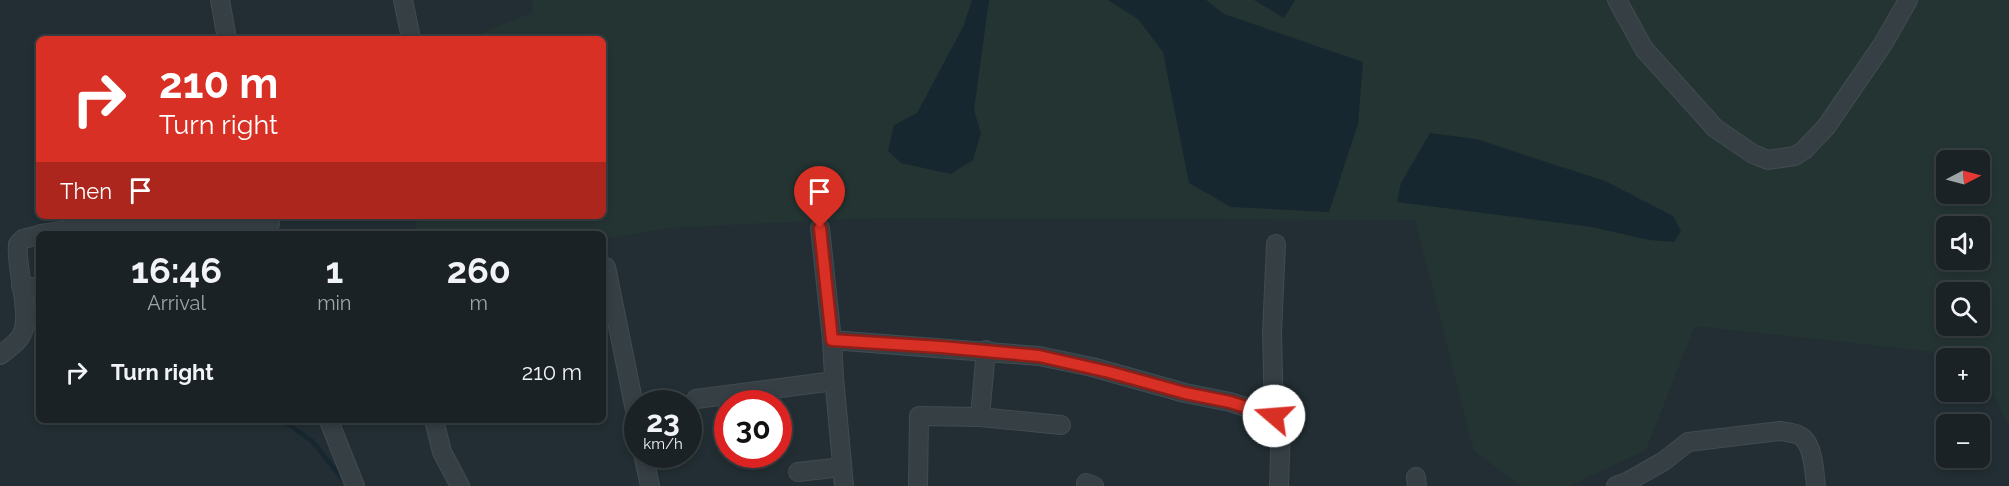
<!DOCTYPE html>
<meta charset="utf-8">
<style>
:root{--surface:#1a2226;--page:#232a2e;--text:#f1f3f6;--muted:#9fa4a7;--line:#383f43}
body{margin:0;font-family:Raleway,sans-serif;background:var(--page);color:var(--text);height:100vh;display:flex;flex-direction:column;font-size:22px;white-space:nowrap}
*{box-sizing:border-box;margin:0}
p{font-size:20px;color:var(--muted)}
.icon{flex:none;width:33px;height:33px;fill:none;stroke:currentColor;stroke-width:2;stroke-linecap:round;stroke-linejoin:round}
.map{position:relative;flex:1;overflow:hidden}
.details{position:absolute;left:36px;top:231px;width:570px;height:192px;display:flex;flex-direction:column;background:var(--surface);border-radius:9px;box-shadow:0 3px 9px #0003,0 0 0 2px var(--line)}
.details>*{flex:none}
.hud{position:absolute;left:36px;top:36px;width:570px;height:183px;border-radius:9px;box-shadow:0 3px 9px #0003,0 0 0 2px var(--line);background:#d93025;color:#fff;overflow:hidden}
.needle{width:39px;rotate:84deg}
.fabs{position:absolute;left:1936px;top:150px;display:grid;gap:12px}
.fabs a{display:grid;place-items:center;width:54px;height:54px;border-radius:9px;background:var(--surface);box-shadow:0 3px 9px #0003,0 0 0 2px var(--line);font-size:30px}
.speed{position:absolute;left:624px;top:390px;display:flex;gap:12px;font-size:30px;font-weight:700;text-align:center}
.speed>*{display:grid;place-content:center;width:78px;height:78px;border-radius:50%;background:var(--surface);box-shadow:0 3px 9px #0003,0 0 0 2px var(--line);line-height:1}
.speed small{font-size:15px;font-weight:400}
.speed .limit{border:9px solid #d22;background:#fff;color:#111}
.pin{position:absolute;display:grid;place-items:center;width:51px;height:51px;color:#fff;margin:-62px -26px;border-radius:50% 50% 50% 0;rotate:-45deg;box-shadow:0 0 6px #0007}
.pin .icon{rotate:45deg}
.me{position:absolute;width:66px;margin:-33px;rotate:288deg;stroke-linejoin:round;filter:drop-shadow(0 0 4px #0008)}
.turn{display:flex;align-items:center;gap:21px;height:126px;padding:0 24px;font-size:27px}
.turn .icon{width:78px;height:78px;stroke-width:2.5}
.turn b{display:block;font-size:42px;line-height:51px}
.then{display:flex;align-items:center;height:57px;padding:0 24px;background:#0003;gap:12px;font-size:22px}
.eta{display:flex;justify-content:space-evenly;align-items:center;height:102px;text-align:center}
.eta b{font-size:36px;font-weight:700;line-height:42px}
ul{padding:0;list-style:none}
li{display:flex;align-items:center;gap:18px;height:78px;padding:0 24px}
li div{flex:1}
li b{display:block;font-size:22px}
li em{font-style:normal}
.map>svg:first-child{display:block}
</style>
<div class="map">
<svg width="2009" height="486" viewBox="0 0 2009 486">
<rect width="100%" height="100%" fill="#222e33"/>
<path fill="#243432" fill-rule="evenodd" d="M532,0h1477v426l-29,-59v-9h-4l-2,-2 -279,-30 -49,124 -77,36h-48l-47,-35 -59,-231 -542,-2 -206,10 -64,12v-6h-188l2,-18h186v-177h-135l65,-27zM1947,160h33v34h-33zM1947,226h33v34h-33zM1947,292h33v34h-33z"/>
<g fill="#17272f">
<path d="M972,0h17l-15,110 7,23 -8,27 -22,14 -50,-11 -13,-12 6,-26 23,-12 47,-88z"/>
<path d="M1108,0h98l18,14 139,48 -5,62 -29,88 -98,-5 -42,-24 -26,-131 -25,-33z"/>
<path d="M1254,0h41l-11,18z"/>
<path d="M1430,133l46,6 129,42 68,35 8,15 -7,11 -25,-2 -57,-13 -195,-25 4,-19z"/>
</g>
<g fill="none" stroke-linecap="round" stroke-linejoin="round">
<path stroke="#17272f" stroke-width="4.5" d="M282,420l30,21 34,42"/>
<g stroke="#414b51" stroke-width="20">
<g id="minor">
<path d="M220,0l7,39"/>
<path d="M403,0l8,38"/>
<path d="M1617,0l27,49 71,79 38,26 15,6 27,-4 9,-6 22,-23 57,-83 25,-44"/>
<path d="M820,228l12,112"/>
<path d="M41,234l50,-7 96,3 83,-6"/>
<path d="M606,267l32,158"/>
<path d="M21,286l18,2"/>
<path d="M986,350l-6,67 81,8"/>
<path d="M0,355c7,-5 16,-11 21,-19 12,-19 -6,-67 -3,-92l5,-5 16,-4"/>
<path d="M696,399l138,-18"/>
<path d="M1274,416l-2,-83 4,-89"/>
<path d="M434,420l8,32 18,34"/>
<path d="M329,421l26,65"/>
<path d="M643,454l7,32"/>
<path d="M798,472l44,-5"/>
<path d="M1416,477l1,9"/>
<path d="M1086,483l8,3"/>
<path d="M844,486l-10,-109 -2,-37 207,16 53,11 93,26 45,9 44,14 7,10 -2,60"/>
<path d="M918,486l1,-70 61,1"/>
<path d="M1616,486l11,-4 37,-21 24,-19 92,-11c7,1 18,2 23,7 11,10 11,34 13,48"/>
</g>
</g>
<use href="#minor" stroke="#353f44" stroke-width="18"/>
</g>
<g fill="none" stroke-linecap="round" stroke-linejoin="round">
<g stroke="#8d1f18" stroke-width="15">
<path id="route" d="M820,228l12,112 109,7 98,9 70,16 76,21 45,9 44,14"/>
</g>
<use href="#route" stroke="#d93025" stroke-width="10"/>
</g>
</svg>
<div class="fabs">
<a><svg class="needle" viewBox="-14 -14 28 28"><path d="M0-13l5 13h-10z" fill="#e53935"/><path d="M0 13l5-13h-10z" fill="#9fa4a7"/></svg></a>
<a><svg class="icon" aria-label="sound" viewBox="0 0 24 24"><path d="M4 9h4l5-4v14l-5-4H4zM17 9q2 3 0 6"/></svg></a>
<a><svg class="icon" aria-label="search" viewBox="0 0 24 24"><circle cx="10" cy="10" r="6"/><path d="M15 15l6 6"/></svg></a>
<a>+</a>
<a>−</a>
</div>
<div class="speed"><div>23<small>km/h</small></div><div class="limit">30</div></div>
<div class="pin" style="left:820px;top:228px;background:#d93025"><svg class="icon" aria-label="arrive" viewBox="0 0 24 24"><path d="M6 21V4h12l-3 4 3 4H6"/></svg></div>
<svg class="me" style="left:1274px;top:416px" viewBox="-20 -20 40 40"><circle r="19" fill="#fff"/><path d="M0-13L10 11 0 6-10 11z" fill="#d93025"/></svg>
<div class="hud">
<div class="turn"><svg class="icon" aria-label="right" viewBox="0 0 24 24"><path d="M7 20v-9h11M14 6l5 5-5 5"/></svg><div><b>210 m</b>Turn right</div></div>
<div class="then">Then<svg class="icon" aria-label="arrive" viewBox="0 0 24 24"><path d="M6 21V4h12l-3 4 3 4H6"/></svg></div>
</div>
<section class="details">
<div class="eta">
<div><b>16:46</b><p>Arrival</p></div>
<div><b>1</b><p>min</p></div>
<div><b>260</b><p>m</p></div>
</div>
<ul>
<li><svg class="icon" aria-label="right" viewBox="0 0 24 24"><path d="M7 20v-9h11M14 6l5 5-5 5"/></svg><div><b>Turn right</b></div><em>210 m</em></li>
</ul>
</section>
</div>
